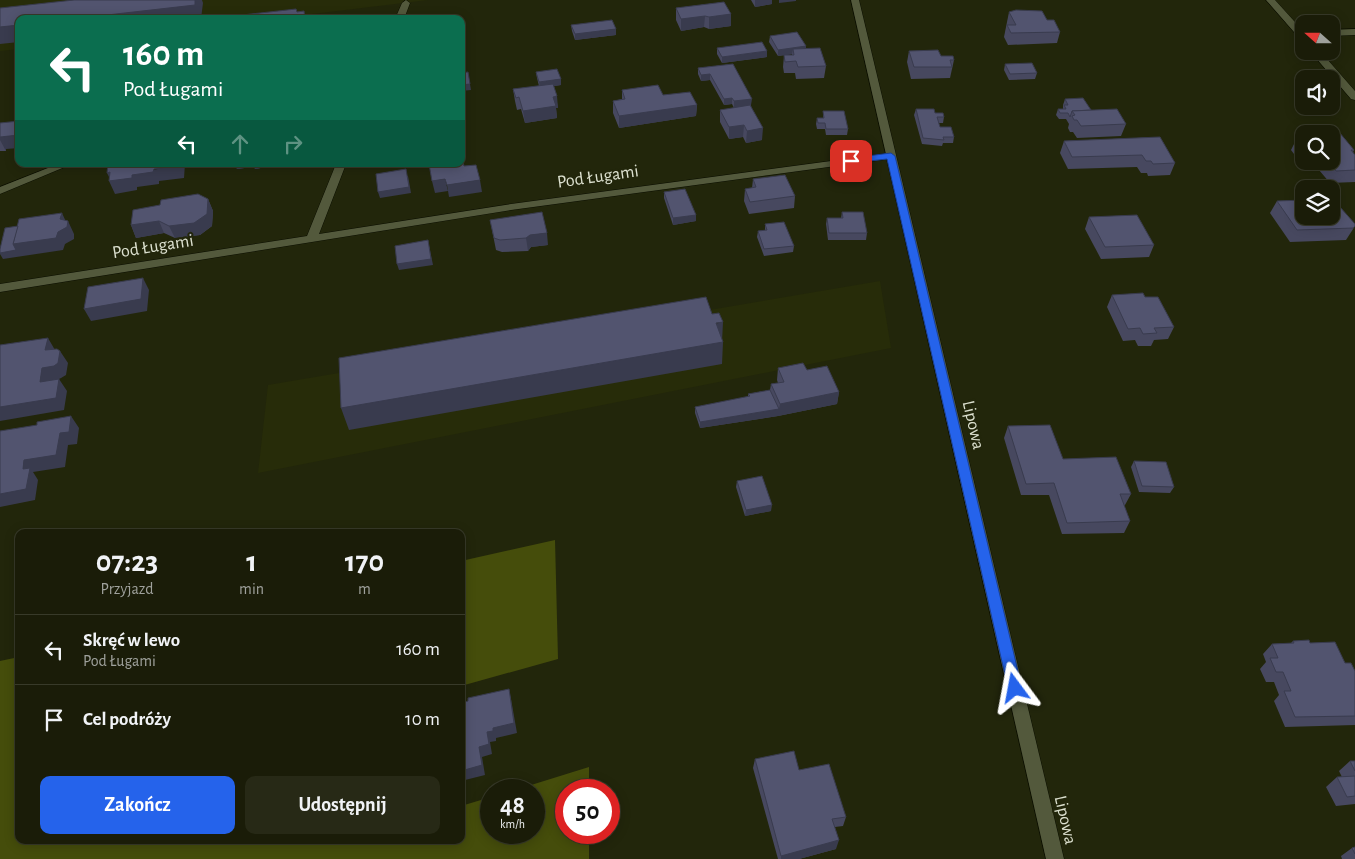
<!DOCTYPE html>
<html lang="pl">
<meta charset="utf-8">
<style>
:root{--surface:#1a1c08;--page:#272916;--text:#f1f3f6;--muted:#9fa19c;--line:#383a29;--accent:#2563eb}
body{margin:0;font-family:"Alegreya Sans",sans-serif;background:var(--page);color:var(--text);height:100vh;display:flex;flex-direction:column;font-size:19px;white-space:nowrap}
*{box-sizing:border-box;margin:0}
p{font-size:16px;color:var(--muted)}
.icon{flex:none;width:28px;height:28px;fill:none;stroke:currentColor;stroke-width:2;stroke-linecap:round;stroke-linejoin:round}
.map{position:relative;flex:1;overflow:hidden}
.side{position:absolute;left:15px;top:529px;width:450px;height:315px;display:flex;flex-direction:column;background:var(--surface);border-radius:10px;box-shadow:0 2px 12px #0003,0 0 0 1px var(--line)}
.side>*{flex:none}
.banner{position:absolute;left:15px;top:15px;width:450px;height:152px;border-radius:10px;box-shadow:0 2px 12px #0003,0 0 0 1px var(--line);background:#0b6e4f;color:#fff;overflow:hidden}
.needle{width:32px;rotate:291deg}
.tools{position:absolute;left:1295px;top:15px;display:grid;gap:10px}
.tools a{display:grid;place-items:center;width:45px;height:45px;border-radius:10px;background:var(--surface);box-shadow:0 2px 12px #0003,0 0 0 1px var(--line);font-size:25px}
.speed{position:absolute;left:480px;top:779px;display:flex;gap:10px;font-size:25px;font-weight:700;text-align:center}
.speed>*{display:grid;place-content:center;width:65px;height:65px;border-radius:50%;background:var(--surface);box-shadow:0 2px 12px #0003,0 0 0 1px var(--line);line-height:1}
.speed small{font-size:12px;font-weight:400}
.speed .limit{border:8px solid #d22;background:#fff;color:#111}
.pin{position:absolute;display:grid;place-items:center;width:42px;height:42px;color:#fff;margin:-21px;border-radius:10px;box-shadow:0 2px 8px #0006}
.me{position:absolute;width:55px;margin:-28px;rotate:347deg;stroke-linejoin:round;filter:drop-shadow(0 0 4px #0008)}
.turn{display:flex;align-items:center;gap:18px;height:105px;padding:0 25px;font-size:22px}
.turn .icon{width:65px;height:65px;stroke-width:2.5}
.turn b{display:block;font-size:35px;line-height:42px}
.lanes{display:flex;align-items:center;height:48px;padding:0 25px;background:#0003;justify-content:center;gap:25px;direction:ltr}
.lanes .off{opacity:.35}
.eta{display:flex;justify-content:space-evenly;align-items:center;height:85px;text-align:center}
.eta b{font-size:30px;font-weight:700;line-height:35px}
.button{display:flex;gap:10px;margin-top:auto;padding:10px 25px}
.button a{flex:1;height:58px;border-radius:10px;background:var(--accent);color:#fff;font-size:20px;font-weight:700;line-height:58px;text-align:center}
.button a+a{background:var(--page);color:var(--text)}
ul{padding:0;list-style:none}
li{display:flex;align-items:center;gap:15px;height:70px;padding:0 25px;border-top:1px solid var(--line)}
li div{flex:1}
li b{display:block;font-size:19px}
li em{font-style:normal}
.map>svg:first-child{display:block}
</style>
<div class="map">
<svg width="1355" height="859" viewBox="0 0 1355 859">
<rect width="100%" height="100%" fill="#22260b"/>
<g fill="#272c09">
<path d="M0,0h428l-157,19h-252v30l-19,2z"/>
<path d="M880,281l11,67 -633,125 10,-88z"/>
</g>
<g fill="#454d0b">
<path d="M555,540l3,119 -97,27v-125z"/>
<path d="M19,657v183h442v-34l30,-9v35h43v-42h-19l74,-23v23h-23v42l23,1v26h-589v-198z"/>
</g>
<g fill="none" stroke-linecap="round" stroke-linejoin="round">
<g stroke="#0b0e00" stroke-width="1">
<g id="minor">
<path d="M406,0l4,3 -6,16h-9l7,-16z"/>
<path d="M1266,0h9l29,32v9l-3,-1z"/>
<path d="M1355,29v6l-24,1v-6z"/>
<path d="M1310,51h10l35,40v9l-4,-1z"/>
<path d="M891,153l4,1 1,2 -1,2 -384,52 -511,82v-8l307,-48 29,-72h10l-27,70 192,-30z"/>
<path d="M58,164h14l-72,30v-7z"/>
</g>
</g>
<g stroke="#0b0e00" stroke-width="1">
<path id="secondary" d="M851,0h8l205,859h-18z"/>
</g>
<use href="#minor" fill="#53593c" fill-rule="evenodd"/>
<use href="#secondary" fill="#53593c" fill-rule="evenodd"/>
</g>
<g fill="#47485f">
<path d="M751,0h21v4l-17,3z"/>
<path d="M724,2l7,24 -22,3 -5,-2 -23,4 -5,-11v-12z"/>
<path d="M1009,12l38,8 13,12 -3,11 -49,2 -4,-8z"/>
<path d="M571,25l45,10 -41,5 -3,-9z"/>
<path d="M770,36l36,12 20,18 -2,12 -28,1 -1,-6h-11l-1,-6 1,-12h8v-1l-14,2 -9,-14z"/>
<path d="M717,48l50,3v6l-45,6 -5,-9z"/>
<path d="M909,51l32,5 13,4 -4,18 -39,1 -4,-17z"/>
<path d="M733,64l18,41v1l11,34 -16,3 -3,-6 -14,2 -9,-17v-12l30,-4 -16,2 -2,-4 -8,1 -14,-25 -9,1 -3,-7v-6z"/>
<path d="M1005,64l32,9 -2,6 -26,1 -5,-10z"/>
<path d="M536,72l25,13 -7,1 4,22h-2l1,10 -32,5 -4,-14 -4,1 -2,-9 -2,-12 26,-3 -2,-8z"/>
<path d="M622,90l41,5 34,10 -1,11 -77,12 -6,-15v-12l9,-2z"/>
<path d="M1065,99l61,25 -5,12 -44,2 -4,-6h-3l-2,-4 1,-4 -3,-5h-7l-3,-4 2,-6h5v-4z"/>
<path d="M916,109l19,4 9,4 -1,6h-5l2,4 14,10 -1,6h-10l-1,3 -20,-2 -8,-29z"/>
<path d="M823,111l25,18 -1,6h-21l-1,-6h-8l-1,-5 1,-6h6z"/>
<path d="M0,123l6,26v2h-6z"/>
<path d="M1316,132h23l15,18 -1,2 2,3v27l-25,1 -11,-13h-13l-15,-20 6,-12h7v23h27v-27h-16z"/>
<path d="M1160,137l15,26 -5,12 -22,1 -1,-3h-6l-4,-6 -69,2 -8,-16 4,-12z"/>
<path d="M235,164h44l-23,5 -4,-2 -15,2z"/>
<path d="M753,179l42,17 -1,12 -45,6 -5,-13 1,-12 7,-1z"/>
<path d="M664,192l32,23v6l-23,4 -9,-27z"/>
<path d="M208,199l5,12 -1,15 -12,9 -25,3 -11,-5 -28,5 -5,-13z"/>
<path d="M1277,201l78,25 -9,14 -56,2 -20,-29z"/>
<path d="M842,212l25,21 -1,7h-38l-2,-16 1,-6h14z"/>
<path d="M1089,217l65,28 -5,12 -48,2 -16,-30z"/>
<path d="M490,220l58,25 -17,2 -3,4 -26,1 -6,-2z"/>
<path d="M765,224l29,22 -1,6 -29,4 -7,-19 1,-6 7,-1z"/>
<path d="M1112,295l33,2 29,30 -6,12 -14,1 -3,6h-13l-3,-6 -12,1 -16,-34z"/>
<path d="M778,368l29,2 32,22 -2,12 -59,12 -78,12 -5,-15v-6l53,-10v-3l22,-4 1,-6 7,-1 -1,-3z"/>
<path d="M1008,426l55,33 68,35 -6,11h-1l6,16 -6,12 -62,1 -13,-39h-28l-17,-57z"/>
<path d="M1134,461l40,26 -4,6 -31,-1 -8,-25z"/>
<path d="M737,481l34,30 -26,5 -9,-29z"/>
<path d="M1293,641l17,2 35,20 10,8v54l-70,2 -11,-26 5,-6 -5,-13h-8l-6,-13 6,-7 -3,-8 9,-10 19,-1z"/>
<path d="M755,759l44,11 47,47 -3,9 -8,1 1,22 -37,10h-21l-25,-91z"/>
<path d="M1350,761h5v43l-19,2 -10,-19 11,-10h5l-3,-6z"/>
<path d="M1355,847v12h-13l-1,-3 11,-8z"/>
</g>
<g fill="#393b4e">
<path d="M195,0h7l1,3 -2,16h-129z"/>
<path d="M755,0h17v4l-17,3z"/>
<path d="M779,0h17v1l-17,2z"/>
<path d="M731,14v12l-22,3v-12z"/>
<path d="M705,16l-1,11 -23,4v-12z"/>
<path d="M19,25v17l-19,2v-17z"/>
<path d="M616,29v6l-41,5v-6z"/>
<path d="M806,46v6l-13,-3 -1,5 -14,2v-6z"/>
<path d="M767,51v6l-45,6v-6z"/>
<path d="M710,74v6l-9,1v-6z"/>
<path d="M561,79v6l-21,3 -1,-6z"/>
<path d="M470,84l1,6 -10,1v-6z"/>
<path d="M557,96l1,12h-2l1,10 -32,5 -2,-12 30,-14z"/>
<path d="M732,98v6l-8,1v-6z"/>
<path d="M752,99l-1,6 -17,3v-7z"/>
<path d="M697,105l-1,11 -77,12v-12z"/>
<path d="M744,125l-1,12 -14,2v-12z"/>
<path d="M763,128l-1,12 -16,3 1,-12z"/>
<path d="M19,135v13l-13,1v2l-6,-11v-3z"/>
<path d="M179,164h6l-1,14 -25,3v3l-22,3v3l-22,4 -6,-13h2l-4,-8 3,-1 22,3z"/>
<path d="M235,164h16l1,3 -15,2z"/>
<path d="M254,164h25l-23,5z"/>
<path d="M408,176l3,17 -31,5 -2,-6z"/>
<path d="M445,179l3,12 -13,2 -3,-12z"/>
<path d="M480,180l2,12 -33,5 -2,-12z"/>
<path d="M208,199l5,12 -1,15 -12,9 -25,3 -6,-12z"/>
<path d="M62,213l5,11 1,-3 6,13v5l-9,5 -2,6 -60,9 -3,-5v-1l13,-9 47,-25z"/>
<path d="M696,215v6l-23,4v-7z"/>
<path d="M159,221l5,12 -28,5 -5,-13z"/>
<path d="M547,233l1,12 -17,2 -3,4 -2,-13 4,-3z"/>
<path d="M428,240l5,25 -34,5 -2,-6z"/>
<path d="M143,278l6,12 -2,21 -56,10 -7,-12z"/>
<path d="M723,322l-1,20h1l-1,22 -373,66 -8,-22z"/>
<path d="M48,338l7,12h-10z"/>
<path d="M60,351l8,12 -2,12 -5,3 -2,1 8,12 -3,19 -64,11v-14l40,-25 2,-14z"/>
<path d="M839,392l-2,12 -59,12 -78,12v-6l79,-13 1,-5z"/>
<path d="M71,416l8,12 -2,16 -9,1 -3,22 -32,5 5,8 -3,20 -35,7v-13l23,-25 1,-9 36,-27z"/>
<path d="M772,505l-1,6 -26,5 1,-6z"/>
<path d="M509,689l2,10 6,34 -21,5v3l-6,1 2,12 -10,3 3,18 -24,6v-10l18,-24 8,-15 6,-4z"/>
<path d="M839,840l-3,9 -37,10h-18v-3z"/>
</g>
<g fill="#52546f" stroke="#393b4e">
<path d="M74,0h121v5l-123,14h-53v6l-19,2v-19z"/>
<path d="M724,2l7,12 -22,3 -4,-1 -24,3 -5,-11z"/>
<path d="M296,9l1,3 7,-1 1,8h-64l1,-4z"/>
<path d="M1016,10l26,1 5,9h7l6,12 -49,1 -4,-8h9l-7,-13z"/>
<path d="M612,20l4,9 -41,5 -4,-9z"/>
<path d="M797,32l9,14 -28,4 -8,-14z"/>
<path d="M762,42l5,9 -45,6 -5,-9z"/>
<path d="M820,48l6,18 -28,1 -2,-6 -11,1 -1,-7h10l-1,-6z"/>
<path d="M938,50l3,6h12l1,4h-4l2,7h-38l-5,-16z"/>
<path d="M1032,63l5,10 -27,1 -5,-10z"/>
<path d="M733,64l19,35 -18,2 -2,-3 -8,1 -14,-25 -9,1 -3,-7z"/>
<path d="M557,69l4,10 -22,3 -3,-10z"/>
<path d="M468,72l2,12 -9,1v-12z"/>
<path d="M553,84l4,12 -4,1 3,9 -33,5 -4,-14 -3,1 -3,-9z"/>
<path d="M658,85l5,10 27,-3 7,13 -78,11 -6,-15 12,-2 -3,-9z"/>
<path d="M1083,98l8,12 -19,1 -2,6 -2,-4h-8l-2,-4h8l-2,-4h4l-3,-6z"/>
<path d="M750,105l13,23 -16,3 -3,-6 -15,2 -9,-17z"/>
<path d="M916,109h18l1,4h8l1,4h-7l3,10h11l3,10h-11l1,3 -21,-2z"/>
<path d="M1117,109l9,15 -45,2 -4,-6h-3l-2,-4 3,-1 -3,-4z"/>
<path d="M823,111h21l4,18h-22l-1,-6h-7l-1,-5h7z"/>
<path d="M19,121v14l-19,2v-14z"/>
<path d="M1316,132h23l15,18h-3l4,5v15l-19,1 -7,-10h2v-27h-14z"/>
<path d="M1160,137l15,26 -22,1 -2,-3h-5l-4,-6 -70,2 -8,-16z"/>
<path d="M1297,138h7v8z"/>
<path d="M461,157l1,1 2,8 12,-1 4,15 -33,5 -2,-6 -13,2 -3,-17h32z"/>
<path d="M108,164h71v2l-25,3 -1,3 -21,3v3l-23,3 1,-9 -3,1z"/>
<path d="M406,169l3,18 -31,5 -2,-18z"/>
<path d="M785,175l10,21 -45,6 -5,-13 11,-2 -3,-8z"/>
<path d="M685,189l11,26 -23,3 -9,-26z"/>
<path d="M198,194l10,5 -1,15 -13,9 -25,3 -10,-5 -28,4 2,-15 27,-5 1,-5z"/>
<path d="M1304,200v16h27v-11l3,2h6l15,17v2l-2,2 -56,2 -20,-29z"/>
<path d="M542,212l5,21 -17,2 -4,3 -26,2 -6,-2 -4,-18z"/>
<path d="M842,212h21l4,21h-38l-2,-15h16z"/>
<path d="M62,213l-2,6 8,2 -1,6 -9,5 -2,6 -43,6 6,-25z"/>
<path d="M1137,215l17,30 -49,2 -16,-30z"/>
<path d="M784,222l10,24 -30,3 -6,-18 9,-1 -2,-6z"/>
<path d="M18,226l-5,18 3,6 -16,3v-4l5,-21z"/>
<path d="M428,240l3,19 -34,5 -2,-18z"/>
<path d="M143,278l-2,21 -57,10 4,-22z"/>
<path d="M1143,293l2,4h13l16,30 -20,1 3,5 -14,1 -3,-6 -12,1 -16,-34z"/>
<path d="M706,297l6,17 7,-1 4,9 -7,1 7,19 -382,66 -2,-50z"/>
<path d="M48,338l-3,12 12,-1 3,2 -2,12 -4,3 -12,2 -2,14 19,-3 -3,19 -56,9v-62z"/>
<path d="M803,363l4,7 20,-4 12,26 -59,12 -9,-20 13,-2 -6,-14z"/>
<path d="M770,390l9,19 -79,13 -5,-15 55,-11 -2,-2z"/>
<path d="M71,416l-2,16 -9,1 -4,22 -32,5 -1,9 7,-1 -4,21 -26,5v-63l37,-6v-3z"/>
<path d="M1050,425l13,34 53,-2 15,37h-11l10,27 -63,2 -13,-40 -28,1 -18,-58z"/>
<path d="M1134,461l32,1 8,25 -32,-1z"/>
<path d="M762,476l10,29 -26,5 -9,-29z"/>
<path d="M1309,640l1,3 25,-1 10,21h6l4,8v45l-60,1 -11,-26h7l-8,-19h-7l-6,-14h8l-6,-14 22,-1 -1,-2z"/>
<path d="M509,689l5,34 -21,5v3l-6,1 2,12 -10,3 3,18 -21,6v-68l7,-2v-3z"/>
<path d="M794,751l5,19 30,-6 17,53 -14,2 7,21 -58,16 -26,-97z"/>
<path d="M1350,761h5v10z"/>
<path d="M1355,776v20l-8,1 -10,-20z"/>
<path d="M1355,847v7l-3,-6z"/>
</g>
<path fill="#2563eb" stroke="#184099" d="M891,153l4,3 127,532 -2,4 -5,2 -4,-2 -3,-4 -121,-529 -36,4 -4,-2 4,-3z"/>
<g text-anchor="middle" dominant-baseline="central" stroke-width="4.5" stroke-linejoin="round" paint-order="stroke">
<g font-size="18" fill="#dce0cf" stroke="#22260b">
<text transform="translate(598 177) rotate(-8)">Pod Ługami</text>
<text transform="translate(153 247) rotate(-9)">Pod Ługami</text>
<text transform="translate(973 425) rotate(77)">Lipowa</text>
<text transform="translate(1065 820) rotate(77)">Lipowa</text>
</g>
</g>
</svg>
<div class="tools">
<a><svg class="needle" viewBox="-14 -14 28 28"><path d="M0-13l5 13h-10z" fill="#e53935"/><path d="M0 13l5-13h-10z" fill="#9fa19c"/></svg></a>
<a><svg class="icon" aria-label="sound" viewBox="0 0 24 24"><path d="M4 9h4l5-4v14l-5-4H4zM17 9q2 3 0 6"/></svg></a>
<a><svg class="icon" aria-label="search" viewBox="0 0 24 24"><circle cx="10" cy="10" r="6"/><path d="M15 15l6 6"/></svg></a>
<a><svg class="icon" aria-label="layers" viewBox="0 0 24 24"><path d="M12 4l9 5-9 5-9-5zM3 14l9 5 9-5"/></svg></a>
</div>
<div class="speed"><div>48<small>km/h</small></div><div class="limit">50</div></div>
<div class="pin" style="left:851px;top:161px;background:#d93025"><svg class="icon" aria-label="arrive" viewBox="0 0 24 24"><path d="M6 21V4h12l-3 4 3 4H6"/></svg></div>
<svg class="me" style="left:1015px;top:688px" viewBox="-20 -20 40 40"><path d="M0-17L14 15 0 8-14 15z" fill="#2563eb" stroke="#fff" stroke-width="4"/></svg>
<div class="banner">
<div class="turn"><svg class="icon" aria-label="left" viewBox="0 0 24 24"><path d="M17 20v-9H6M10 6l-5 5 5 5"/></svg><div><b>160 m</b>Pod Ługami</div></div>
<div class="lanes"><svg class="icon" aria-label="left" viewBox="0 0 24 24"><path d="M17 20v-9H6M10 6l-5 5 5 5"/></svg><svg class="icon off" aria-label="ahead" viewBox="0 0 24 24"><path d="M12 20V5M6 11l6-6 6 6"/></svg><svg class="icon off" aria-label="right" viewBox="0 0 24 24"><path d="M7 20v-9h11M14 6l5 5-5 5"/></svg></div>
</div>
<section class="side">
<div class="eta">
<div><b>07:23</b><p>Przyjazd</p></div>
<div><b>1</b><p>min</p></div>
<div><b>170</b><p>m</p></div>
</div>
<ul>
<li><svg class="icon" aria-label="left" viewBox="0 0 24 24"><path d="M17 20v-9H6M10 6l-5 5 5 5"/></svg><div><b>Skręć w lewo</b><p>Pod Ługami</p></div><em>160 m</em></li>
<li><svg class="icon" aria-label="arrive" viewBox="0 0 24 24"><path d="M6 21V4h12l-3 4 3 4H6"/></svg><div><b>Cel podróży</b></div><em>10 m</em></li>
</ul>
<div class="button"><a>Zakończ</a><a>Udostępnij</a></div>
</section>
</div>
